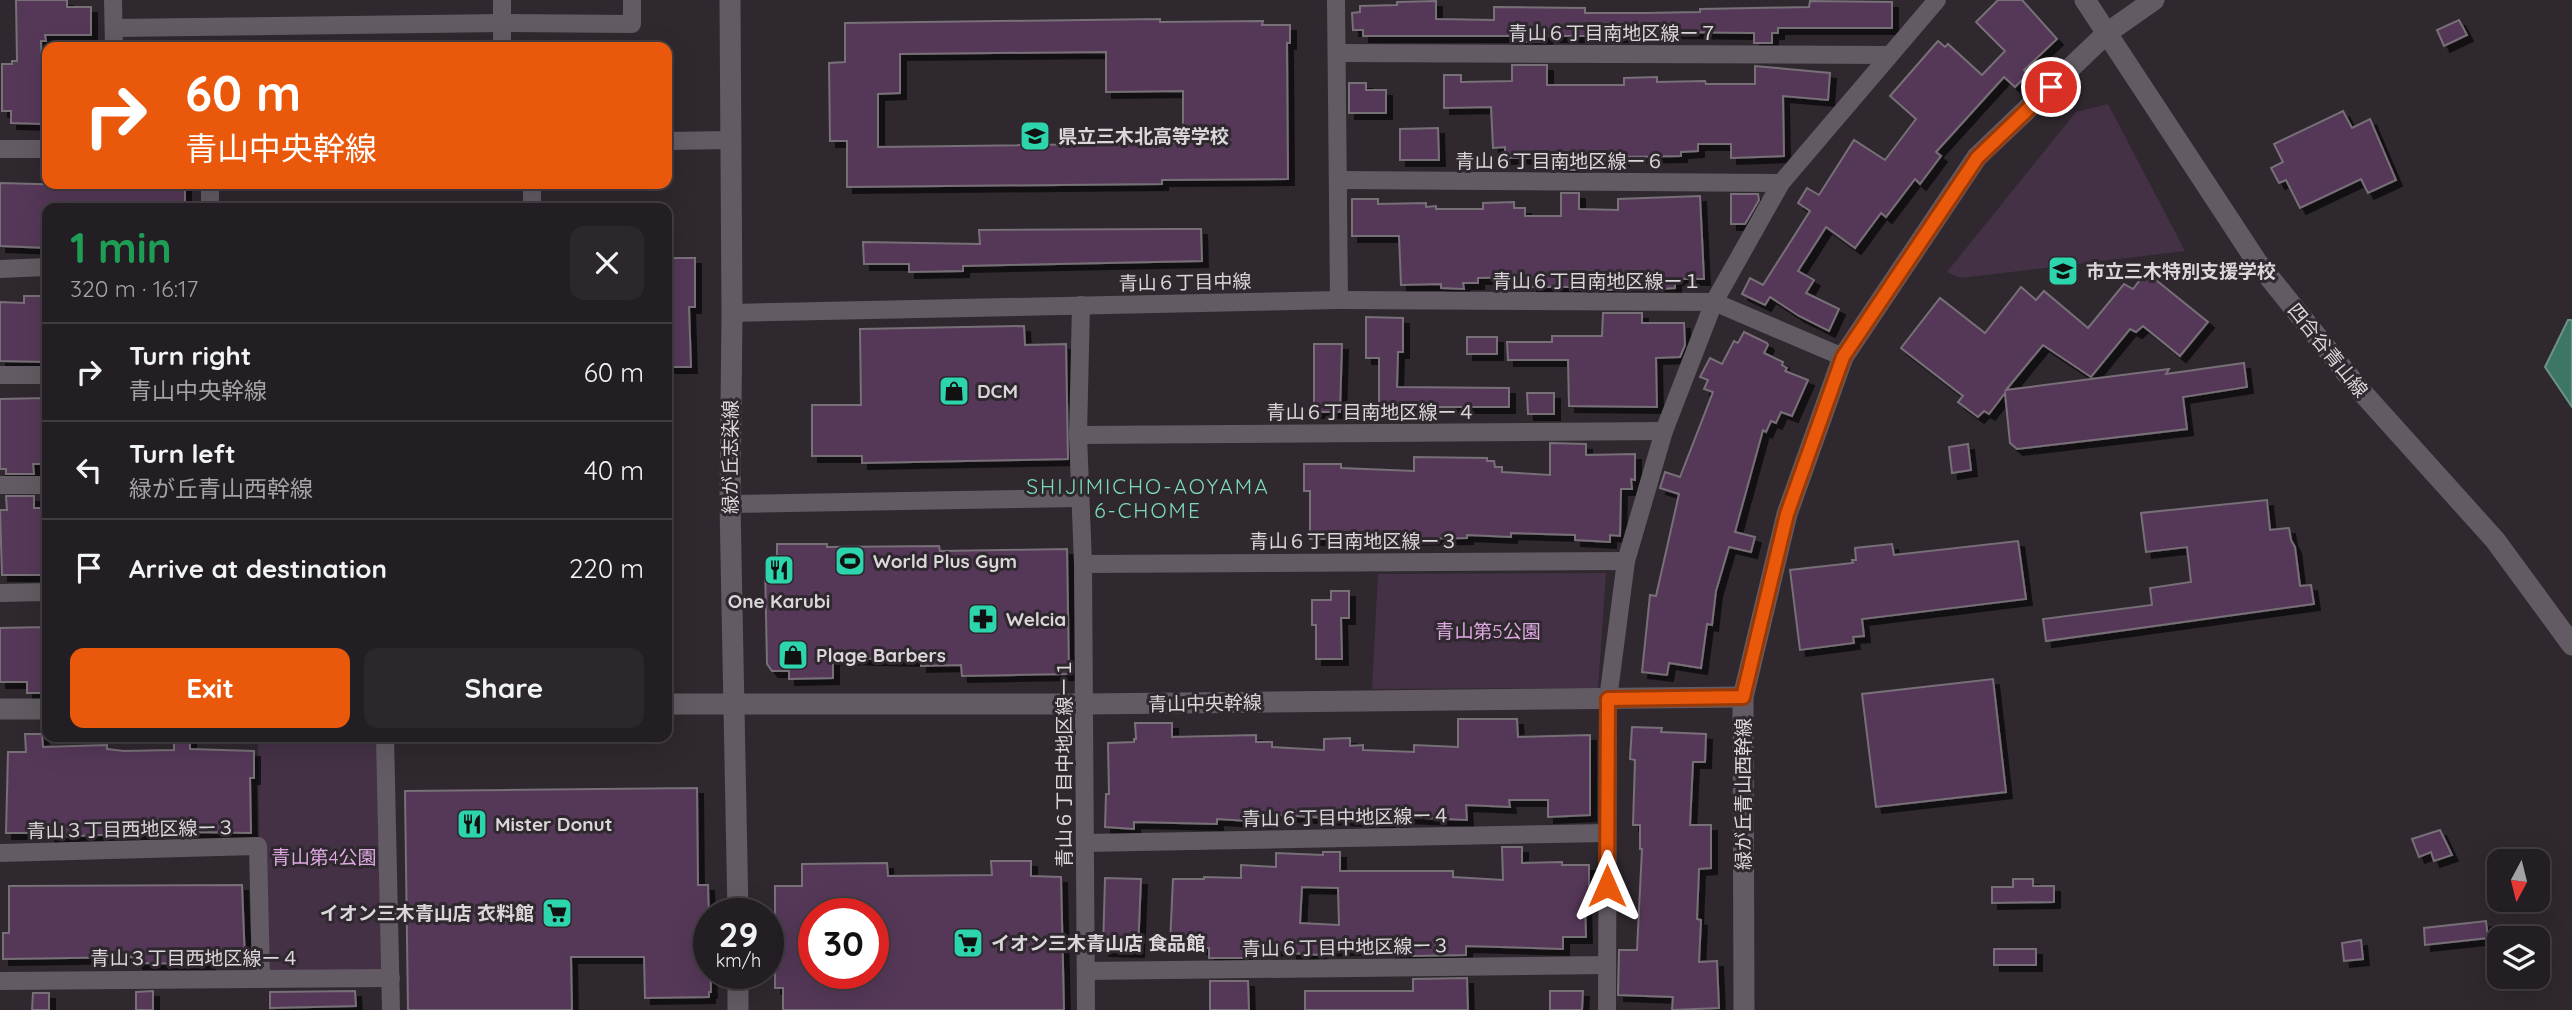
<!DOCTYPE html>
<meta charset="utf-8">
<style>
:root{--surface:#231e23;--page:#2b272b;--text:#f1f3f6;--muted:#a3a2a6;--line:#403c41;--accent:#ea580c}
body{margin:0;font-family:Quicksand,"Noto Sans JP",sans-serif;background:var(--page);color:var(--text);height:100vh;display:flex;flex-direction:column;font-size:26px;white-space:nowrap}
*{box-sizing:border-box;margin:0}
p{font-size:23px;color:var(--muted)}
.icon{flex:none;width:38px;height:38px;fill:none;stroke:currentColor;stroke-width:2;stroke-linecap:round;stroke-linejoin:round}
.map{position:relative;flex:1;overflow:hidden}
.sheet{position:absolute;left:42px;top:203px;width:630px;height:539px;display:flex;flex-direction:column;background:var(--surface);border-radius:14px;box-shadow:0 7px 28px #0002,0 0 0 2px var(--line)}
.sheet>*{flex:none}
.hud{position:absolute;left:42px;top:42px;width:630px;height:147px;border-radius:14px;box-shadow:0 7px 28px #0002,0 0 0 2px var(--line);background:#ea580c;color:#fff;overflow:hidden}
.needle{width:46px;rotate:187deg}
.buttons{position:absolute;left:2487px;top:849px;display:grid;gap:14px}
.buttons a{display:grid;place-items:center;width:63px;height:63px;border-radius:14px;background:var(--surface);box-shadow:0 7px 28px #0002,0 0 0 2px var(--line);font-size:35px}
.speed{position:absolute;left:693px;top:898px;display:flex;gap:14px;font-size:35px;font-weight:700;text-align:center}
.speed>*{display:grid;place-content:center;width:91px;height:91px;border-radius:50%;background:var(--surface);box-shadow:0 7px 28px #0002,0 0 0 2px var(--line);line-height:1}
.speed small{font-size:18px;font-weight:400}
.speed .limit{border:10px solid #d22;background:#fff;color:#111}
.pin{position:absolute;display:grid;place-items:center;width:60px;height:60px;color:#fff;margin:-30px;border:4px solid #fff;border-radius:50%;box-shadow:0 2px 7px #0007}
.me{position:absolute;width:77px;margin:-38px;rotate:0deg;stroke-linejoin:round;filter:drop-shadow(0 0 5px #0008)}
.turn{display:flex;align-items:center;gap:24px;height:147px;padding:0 28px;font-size:32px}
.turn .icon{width:91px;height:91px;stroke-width:2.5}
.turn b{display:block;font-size:49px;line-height:60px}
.round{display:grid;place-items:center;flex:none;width:74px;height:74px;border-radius:14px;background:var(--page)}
.overview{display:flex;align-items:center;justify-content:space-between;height:119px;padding:0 28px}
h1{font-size:42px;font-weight:800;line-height:52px;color:#1e9e55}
.primary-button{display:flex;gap:14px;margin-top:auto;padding:14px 28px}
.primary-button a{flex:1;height:80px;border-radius:14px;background:var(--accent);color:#fff;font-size:28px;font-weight:800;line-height:80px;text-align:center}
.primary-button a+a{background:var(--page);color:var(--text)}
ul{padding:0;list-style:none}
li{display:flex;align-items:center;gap:21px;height:98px;padding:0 28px;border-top:2px solid var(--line)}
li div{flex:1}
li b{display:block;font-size:26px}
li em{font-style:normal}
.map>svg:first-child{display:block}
</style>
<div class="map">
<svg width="2572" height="1010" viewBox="0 0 2572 1010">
<defs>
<filter id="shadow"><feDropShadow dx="6" dy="6" stdDeviation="0" flood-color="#0009"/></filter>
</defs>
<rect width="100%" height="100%" fill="#2f282f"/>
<g fill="#443146">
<path d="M2108,104l77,147 -224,27 -14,-6 129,-160z"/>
<path d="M1606,573l-8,115 -226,1 6,-115z"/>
<path d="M258,737h127l6,241h-130z"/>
</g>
<path fill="#3e7665" stroke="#6d9388" stroke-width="2" d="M2568,320h4v87l-27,-40z"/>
<g fill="#553758" stroke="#776f77" stroke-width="2" fill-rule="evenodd" filter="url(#shadow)">
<path d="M16,0h51v7h24v28h-46l1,6h-5l2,83 -32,-1v-12h-9v-47h10v-3h5z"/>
<path d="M1998,0h24l35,39 -33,31 4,4 -13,13 -11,-10 -68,75 5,4 -21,28 -5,-5 -29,38 -5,-4 -26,35 -29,-21 -28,44 16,9 -8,13 33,16 -10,22 -30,-15 -29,-19 -5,8 -23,-11 8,-16 13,7 47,-74 -12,-8 9,-15 12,7 35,-55 31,20 31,-41 -26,-23 48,-55 7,6 3,-3 34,31 23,-24 -29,-29z"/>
<path d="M1436,1v18l58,1v-13l91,1v5h61l54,-1v-3l109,-2 1,-6 82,1v26h-114v5h-6v10h-18v-10h-3l-80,-1v4h-125v6h-35v-6h-148v-6h-10l-1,-17 8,-1v-6l37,-1v-3z"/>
<path d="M1160,19v3l103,-1 -1,4h28v18h-3l1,136 -126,1v4l-315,3v-46h-17l-1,-78 16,-1v-39zM1106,52v40l77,-1v52l-305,4v-53l22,-1v-39z"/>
<path d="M2459,20l8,15 -23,11 -7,-16z"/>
<path d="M1512,65h35v20h77v-7l33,-1v5l48,-1 1,3h49v-18l75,7 -2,27 -45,-4 1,60 -53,2v-14h-33v7l-17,1v4l-58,1v3h-44v10h-18v-10h-9v-3l-47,1v-11l-12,1 -2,-41 -47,1v-33h17v7l51,-1z"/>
<path d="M1349,83h17v7h20v23h-37z"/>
<path d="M2343,111l9,17 18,-9 26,61 -28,13 -7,-14 -61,29 -14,-28 -7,3 -8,-15 12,-6 -9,-18z"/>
<path d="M1438,128l1,32h-39v-31z"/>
<path d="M0,183l71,2 114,-1v19l-83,-1v4h-55v42l-47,-2z"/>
<path d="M1561,193h18v16l39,1v-11l82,-3 4,83h-29v9l-33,2h-39v-3h-72v-10l-53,1v5h-15l1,6 -23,-1v-4l-40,1 -2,-49h-47v-37h26v5l48,-1v4l10,-1v3h47v-6l31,-1v6h11v8h36z"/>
<path d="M1731,194h27l1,6 -14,24h-14z"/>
<path d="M1172,229h29l1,32 -239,5v5l-54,1v-8h-45l-1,-22 117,2 -1,-14z"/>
<path d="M667,258h28v49h-6l2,60h-24z"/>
<path d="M2146,272l62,50 -28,34 -37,-30 -7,6 -6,-3 -39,48 -48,-32 -37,45 163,-21 -3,5 78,-11 3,24 -64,10 4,32 -170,20 -7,-6 -5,-50 -16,21 -5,-3 -6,6 -20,-15 5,-6 -62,-48 39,-50 45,35 36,-46 15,13 8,-9 44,37 36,-44 9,5z"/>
<path d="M24,296h23v66l-47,-1v-59l24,1z"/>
<path d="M1603,313h39v10h42l1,22 -5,12 -24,1 1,49 -88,-1 -1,-46h-60l-1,-18h45v-6h50z"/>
<path d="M1366,317l37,1v34h-5l-1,35 112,1v19h-101v5h-29v-54h-13z"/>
<path d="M1024,326l1,19 41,-1 2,115 -206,4v-7h-50v-51h49l-1,-76z"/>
<path d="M1744,332l23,11 1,2 -4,8 19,9 -1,3 5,3 -2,3 23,9 -16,36 -11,-4 -5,11 -5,-2 -5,11 -3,-2 -28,102 20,5 -4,15 -22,-5 -13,44 -4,34 -5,-1 -6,44 -32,-5 -2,12 -25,-3 8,-77 6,1 23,-102 -19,-6 5,-16 15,5 33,-85 -9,-3 4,-9 -8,-3 10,-19 12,6 12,-23 4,2z"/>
<rect x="1467" y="337" width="30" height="17"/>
<path d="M1314,344h28l-2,68h-26z"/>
<path d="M1527,393h27v21h-26z"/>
<path d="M47,398v66h-14l1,10h-28v-5h-6v-70z"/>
<path d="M1550,443l36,1v11l49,-1v26l-4,-1 1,10h-11l-1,47 -10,-1v7l-35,-2v-5l-64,-2v4l-44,-2v3l-62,1v-3l-60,-3v6h-35v-48h-6v-27h37v4l73,3v-14l73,1v3h7l1,6h7v5l48,3z"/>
<path d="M1968,444l3,26 -19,3 -3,-26z"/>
<path d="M6,496h28v12h13v67h-45l-2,-65h7z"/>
<path d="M2267,500l3,30 19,-2 2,12 4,7 5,39 11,-1 3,19 -268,37 -3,-22 109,-14 -2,-17 41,-6 -4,-35 -41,5 -5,-39z"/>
<path d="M2018,541l8,58 -164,20 2,17 -11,1 1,6 -54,7 -10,-80 63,-7 -1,-3h4l-1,-12 37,-4 2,11z"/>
<path d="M777,544h50v3l112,-1 1,5 127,-2 2,125 -107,2 -1,-11 -40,1v-6l-88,-2v20l-44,1v-8h-17l-5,-7 -2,-99h12z"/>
<path d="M1331,591h18v27h-8l1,41h-26v-34h-4v-25h19z"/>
<path d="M47,627v66h-20v-11h-27v-54z"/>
<path d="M1993,679l13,113 -130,15 -14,-113z"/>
<path d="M1458,719h59l1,18 72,-2v80l-42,2v-17h-39l1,7 -44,-2 1,15 -65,-3v6l-137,-9v8l-48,-3v5l-83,-2v7l-29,-2 1,-33h3l-1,-51 26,-1v-3h2l-1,-16h37v14l84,-2v7h16v5l52,3v-11l26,-1v8l13,-1v5l51,2v-7l44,2z"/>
<path d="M1632,727l30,1 -1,4 45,2 -1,28h-12l-3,63h21v43l-12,1 -2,50 4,1 -2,42 18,-1 2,47 -47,2 1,-13 -55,-2 1,-45h18l5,-101h-2v-24h-7l2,-65 -5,-1z"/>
<path d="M25,734h17l1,13 64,-2v4l17,2 50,-1v-13h16v12l64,2v27h-4l1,55 -63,-1v5h-34v-4l-105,4v-4h-43l2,-81h18z"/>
<path d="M697,788l1,97h10l3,107h-2v5l-64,1 -1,-41h-73l1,53h-164l-3,-219z"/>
<path d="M2440,830l12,25 -18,6 -3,-9 -12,5 -7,-18z"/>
<path d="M1502,847h20v16l40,-1v3h27v36h-4l1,36h-23v12l-97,-3v9l-53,1v-4h-23v-4l-70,2v5l-29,-2v-4l-43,1v8h-39v-10h-8v-4h-31l3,-65h31v-2l37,1v-13l35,2v-14l47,2v-3h17v19h113v6l50,3zM1302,887l36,1 1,37 -39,-2z"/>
<path d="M991,861h40v15l30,1 3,133h-281v-22h-8v-102h27v-22l85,-1 1,13 104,-1zM814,914h59v59h-59z"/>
<path d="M1105,878l36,1 -3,72 -35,-1z"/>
<path d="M2013,879h20v7h21v16l-62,1v-16h21z"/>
<path d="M242,885l3,76h-36v3l-72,-1v-6l-134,2v-26h6v-47z"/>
<path d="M2486,921l2,17 -63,7 -1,-17z"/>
<path d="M2361,940l2,19 -19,2 -2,-18z"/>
<rect x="1994" y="949" width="42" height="16"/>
<path d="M1467,978l1,32h-163v-19h108v-12z"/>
<path d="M1210,981h38l1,29h-39z"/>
<path d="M153,991v19h-17v-18z"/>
<path d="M355,991l1,15 -86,2v-16z"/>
<path d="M1550,991h33l-1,19h-32z"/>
<path d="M33,993h16v17h-17z"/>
</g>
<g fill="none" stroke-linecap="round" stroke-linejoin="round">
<g stroke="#625b63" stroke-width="18">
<path d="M113,0l1,47"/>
<path d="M502,0v47"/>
<path d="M114,28l388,-5 130,1v-24"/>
<path d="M1337,53l552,2"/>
<path d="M667,141l63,-1"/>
<path d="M0,149h47"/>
<path d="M1338,180l443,3"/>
<path d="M210,184v24"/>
<path d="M532,184v24"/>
<path d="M0,269l47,-2"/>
<path d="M1339,300l375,2 129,55"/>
<path d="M1081,305l-3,130 5,129 3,446"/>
<path d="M732,313l607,-13 -3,-300"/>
<path d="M0,375h47"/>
<path d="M1078,435l586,-4"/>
<path d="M0,485h47"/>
<path d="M730,504l350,-6"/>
<path d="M1083,564l543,-3"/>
<path d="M0,593l47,-1"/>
<path d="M385,737l6,273"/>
<path d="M1085,843l522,-10"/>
<path d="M0,853l258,-7 3,132"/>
<path d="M1086,971l521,-6"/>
<path d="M0,981l391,-3"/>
<path d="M1607,1010l1,-311 18,-138 38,-130 50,-129 67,-119 156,-183"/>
</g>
<g stroke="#625b63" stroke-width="21">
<path d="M730,0l2,313 -2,191 8,410"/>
<path d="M2085,0l172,262 103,128 135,150 77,105"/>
<path d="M667,704h418l658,-7"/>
<path d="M0,709h47"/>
<path d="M738,1010v-37"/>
<path d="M1744,1010l-1,-313 44,-183 56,-157 134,-200 130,-124 47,-33"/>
</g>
</g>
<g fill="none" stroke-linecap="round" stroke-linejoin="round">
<g stroke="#983908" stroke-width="18">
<path id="route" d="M1607,886l1,-187 135,-2 44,-183 56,-157 134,-199 74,-71"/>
</g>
<use href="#route" stroke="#ea580c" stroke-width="12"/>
</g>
<defs>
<g id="school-square" transform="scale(1.575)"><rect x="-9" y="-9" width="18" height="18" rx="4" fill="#2cd5ab" stroke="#2f282f"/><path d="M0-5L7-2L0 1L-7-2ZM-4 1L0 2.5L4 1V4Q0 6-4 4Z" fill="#111"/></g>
<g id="shop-square" transform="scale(1.575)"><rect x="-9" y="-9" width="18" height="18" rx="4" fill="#2cd5ab" stroke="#2f282f"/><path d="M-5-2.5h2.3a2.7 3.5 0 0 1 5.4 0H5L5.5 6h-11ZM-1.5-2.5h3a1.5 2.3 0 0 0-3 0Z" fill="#111"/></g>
<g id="stadium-square" transform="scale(1.575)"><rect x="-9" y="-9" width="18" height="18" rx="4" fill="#2cd5ab" stroke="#2f282f"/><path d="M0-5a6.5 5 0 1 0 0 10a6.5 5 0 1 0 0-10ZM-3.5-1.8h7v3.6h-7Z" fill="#111"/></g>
<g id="restaurant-square" transform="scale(1.575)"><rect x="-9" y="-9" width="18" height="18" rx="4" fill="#2cd5ab" stroke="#2f282f"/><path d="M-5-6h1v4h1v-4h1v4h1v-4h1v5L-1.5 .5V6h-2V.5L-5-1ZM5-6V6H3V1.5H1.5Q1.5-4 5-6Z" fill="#111"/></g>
<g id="pharmacy-square" transform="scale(1.575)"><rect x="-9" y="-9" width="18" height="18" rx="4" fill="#2cd5ab" stroke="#2f282f"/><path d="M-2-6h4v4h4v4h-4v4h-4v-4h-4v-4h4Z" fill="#111"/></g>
<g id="supermarket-square" transform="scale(1.575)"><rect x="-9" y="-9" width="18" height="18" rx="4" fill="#2cd5ab" stroke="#2f282f"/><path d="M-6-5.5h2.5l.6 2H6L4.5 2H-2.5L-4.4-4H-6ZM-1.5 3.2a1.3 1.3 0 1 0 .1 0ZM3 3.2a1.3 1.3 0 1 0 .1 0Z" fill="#111"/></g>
</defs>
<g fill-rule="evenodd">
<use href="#school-square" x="1035" y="136"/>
<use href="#school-square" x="2063" y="271"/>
<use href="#shop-square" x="954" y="391"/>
<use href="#stadium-square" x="850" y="561"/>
<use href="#restaurant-square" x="779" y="570"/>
<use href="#pharmacy-square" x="983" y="619"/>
<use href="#shop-square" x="793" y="655"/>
<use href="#restaurant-square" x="472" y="824"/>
<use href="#supermarket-square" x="557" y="913"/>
<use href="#supermarket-square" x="968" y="943"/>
</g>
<g text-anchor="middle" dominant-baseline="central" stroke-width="6" stroke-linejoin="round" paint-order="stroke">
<g font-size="19" fill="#dad6da" stroke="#2f282f">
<text x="1613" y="33">青山６丁目南地区線ー７</text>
<text x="1560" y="161">青山６丁目南地区線ー６</text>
<text x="1597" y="281">青山６丁目南地区線ー１</text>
<text transform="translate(1185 282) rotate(-1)">青山６丁目中線</text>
<text transform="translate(2328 350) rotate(51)">四合谷青山線</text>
<text x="1371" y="412">青山６丁目南地区線ー４</text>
<text transform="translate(730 457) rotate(-90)">緑が丘志染線</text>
<text x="1354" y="541">青山６丁目南地区線ー３</text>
<text transform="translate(1205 703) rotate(-1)">青山中央幹線</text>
<text transform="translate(1064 763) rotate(-90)">青山６丁目中地区線ー１</text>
<text transform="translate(1743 794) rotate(-90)">緑が丘青山西幹線</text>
<text transform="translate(1346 817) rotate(-1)">青山６丁目中地区線ー４</text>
<text transform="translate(131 829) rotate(-1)">青山３丁目西地区線ー３</text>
<text transform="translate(1346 947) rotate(-1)">青山６丁目中地区線ー３</text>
<text x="195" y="958">青山３丁目西地区線ー４</text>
</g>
<g font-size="19" font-weight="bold" fill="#dad6da" stroke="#2f282f" text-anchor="start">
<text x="1058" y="136">県立三木北高等学校</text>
<text x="2086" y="271">市立三木特別支援学校</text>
<text x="977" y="391">DCM</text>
<text x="873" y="561">World Plus Gym</text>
<text x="779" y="601" text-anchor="middle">One Karubi</text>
<text x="1006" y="619">Welcia</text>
<text x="816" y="655">Plage Barbers</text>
<text x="495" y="824">Mister Donut</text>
<text x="534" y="913" text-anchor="end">イオン三木青山店 衣料館</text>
<text x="991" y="943">イオン三木青山店 食品館</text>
</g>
<g font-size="19" fill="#dea9e1" stroke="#2f282f">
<text x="1488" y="631">青山第5公園</text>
<text x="324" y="857">青山第4公園</text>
</g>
<g font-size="21" letter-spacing="2" fill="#7ddbbd" stroke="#2f282f">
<text x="1148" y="486">SHIJIMICHO-AOYAMA<tspan x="1148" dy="24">6-CHOME</tspan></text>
</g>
</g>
</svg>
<div class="buttons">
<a><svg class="needle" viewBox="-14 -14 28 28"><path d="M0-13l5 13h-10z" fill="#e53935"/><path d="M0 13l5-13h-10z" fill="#a3a2a6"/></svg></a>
<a><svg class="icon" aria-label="layers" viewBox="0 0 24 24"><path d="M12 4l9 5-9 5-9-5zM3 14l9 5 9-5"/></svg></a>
</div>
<div class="speed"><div>29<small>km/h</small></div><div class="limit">30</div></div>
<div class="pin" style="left:2051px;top:87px;background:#d93025"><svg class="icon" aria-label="arrive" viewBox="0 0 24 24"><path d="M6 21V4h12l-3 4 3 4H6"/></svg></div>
<svg class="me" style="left:1607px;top:886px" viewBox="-20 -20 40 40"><path d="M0-17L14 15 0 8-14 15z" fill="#ea580c" stroke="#fff" stroke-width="4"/></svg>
<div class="hud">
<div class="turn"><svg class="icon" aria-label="right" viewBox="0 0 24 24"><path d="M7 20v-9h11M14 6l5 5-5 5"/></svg><div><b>60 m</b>青山中央幹線</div></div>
</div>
<section class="sheet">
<div class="overview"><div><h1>1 min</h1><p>320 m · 16:17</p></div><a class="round"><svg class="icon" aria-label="close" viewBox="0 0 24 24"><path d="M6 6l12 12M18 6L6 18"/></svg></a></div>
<ul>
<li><svg class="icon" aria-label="right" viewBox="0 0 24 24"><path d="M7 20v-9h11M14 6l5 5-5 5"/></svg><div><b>Turn right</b><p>青山中央幹線</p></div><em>60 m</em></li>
<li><svg class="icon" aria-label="left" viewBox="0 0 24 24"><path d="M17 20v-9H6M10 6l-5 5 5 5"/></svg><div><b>Turn left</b><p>緑が丘青山西幹線</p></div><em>40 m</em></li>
<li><svg class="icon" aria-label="arrive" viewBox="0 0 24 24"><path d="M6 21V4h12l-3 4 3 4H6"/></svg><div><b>Arrive at destination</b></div><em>220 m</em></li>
</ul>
<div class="primary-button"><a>Exit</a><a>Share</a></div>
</section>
</div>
